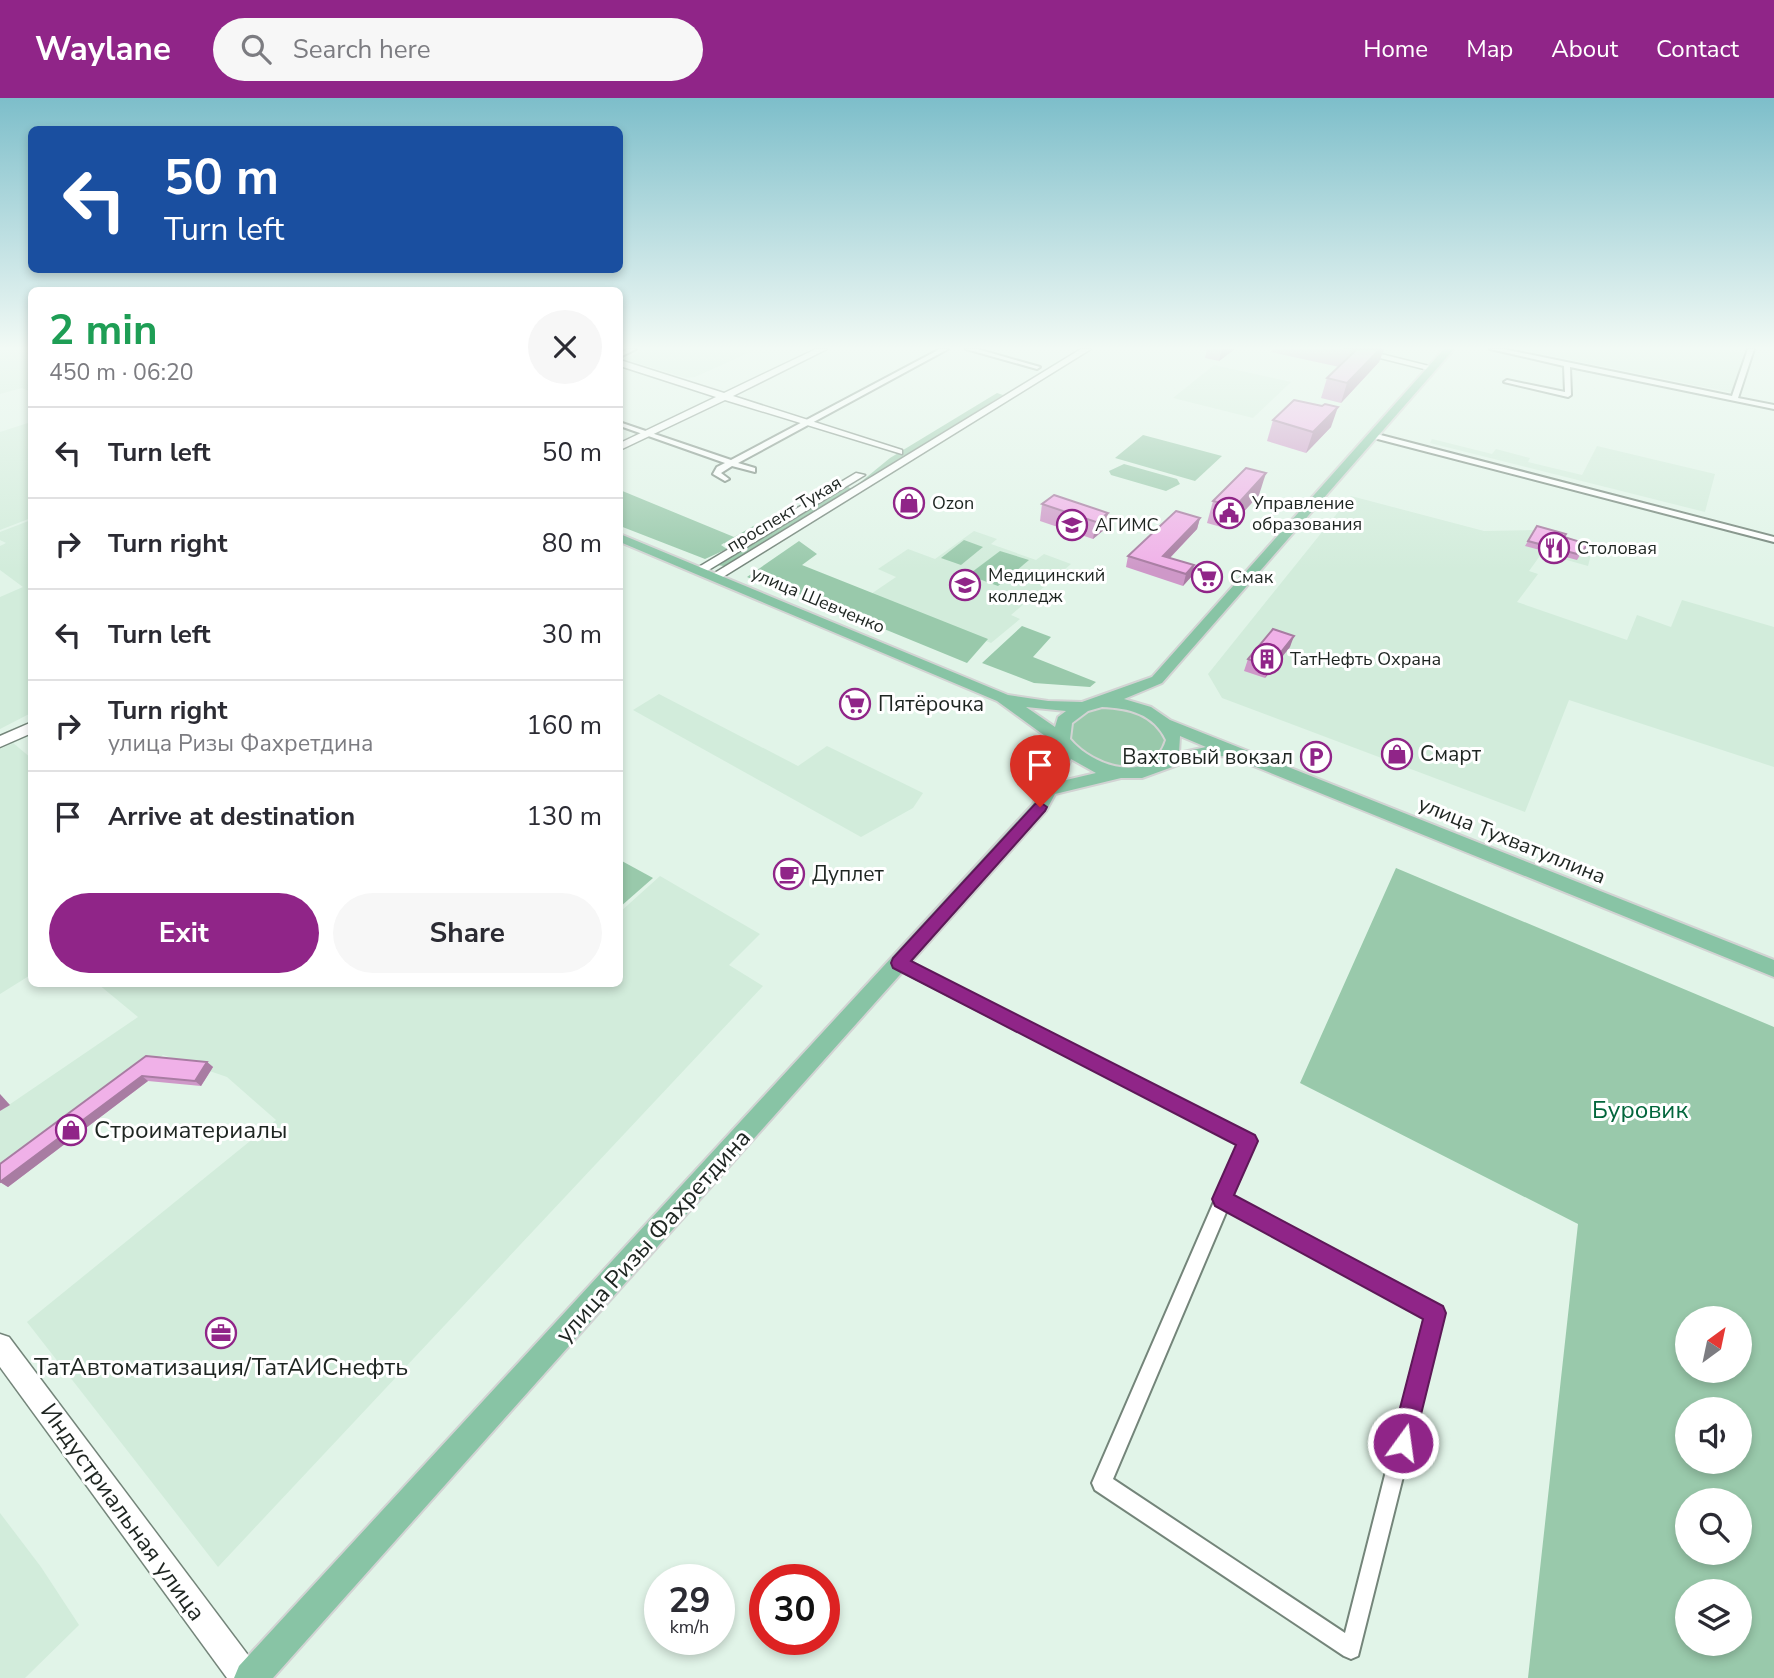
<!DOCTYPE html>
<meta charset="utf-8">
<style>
:root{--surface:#fff;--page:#f7f7f7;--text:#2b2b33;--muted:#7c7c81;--line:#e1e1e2;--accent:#902588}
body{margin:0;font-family:"Nunito Sans",sans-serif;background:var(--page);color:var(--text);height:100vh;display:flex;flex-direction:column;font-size:26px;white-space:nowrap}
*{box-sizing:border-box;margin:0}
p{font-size:23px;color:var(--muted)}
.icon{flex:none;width:38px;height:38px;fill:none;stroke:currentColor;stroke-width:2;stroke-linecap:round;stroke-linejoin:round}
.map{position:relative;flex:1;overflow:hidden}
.panel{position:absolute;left:28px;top:189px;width:595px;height:700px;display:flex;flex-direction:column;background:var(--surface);border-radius:10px;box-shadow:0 4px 10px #0003}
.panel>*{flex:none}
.hud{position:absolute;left:28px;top:28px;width:595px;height:147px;border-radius:10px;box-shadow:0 4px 10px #0003;background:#1a4fa0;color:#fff;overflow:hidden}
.needle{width:46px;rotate:33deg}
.buttons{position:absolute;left:1675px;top:1208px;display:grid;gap:14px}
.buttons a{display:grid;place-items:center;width:77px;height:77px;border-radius:50%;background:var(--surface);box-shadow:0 4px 10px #0003;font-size:35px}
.speed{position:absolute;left:644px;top:1466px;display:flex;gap:14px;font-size:35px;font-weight:700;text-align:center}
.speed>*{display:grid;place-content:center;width:91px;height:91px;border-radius:50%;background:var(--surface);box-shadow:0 4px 10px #0003;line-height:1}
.speed small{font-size:18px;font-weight:400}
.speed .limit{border:10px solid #d22;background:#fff;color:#111}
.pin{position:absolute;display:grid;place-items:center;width:60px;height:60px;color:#fff;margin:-72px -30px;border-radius:50% 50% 50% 0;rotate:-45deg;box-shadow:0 0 7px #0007}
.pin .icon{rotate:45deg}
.me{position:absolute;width:77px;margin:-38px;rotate:14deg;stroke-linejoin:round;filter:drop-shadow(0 0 5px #0008)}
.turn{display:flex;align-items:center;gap:24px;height:147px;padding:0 21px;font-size:32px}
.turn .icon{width:91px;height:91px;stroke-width:2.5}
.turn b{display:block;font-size:49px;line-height:60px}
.round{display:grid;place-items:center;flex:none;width:74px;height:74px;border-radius:37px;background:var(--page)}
.headline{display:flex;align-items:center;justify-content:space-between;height:119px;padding:0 21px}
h1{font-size:42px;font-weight:700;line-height:52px;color:#1e9e55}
.button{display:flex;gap:14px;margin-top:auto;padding:14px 21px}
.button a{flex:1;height:80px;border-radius:42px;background:var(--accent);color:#fff;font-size:28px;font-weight:700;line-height:80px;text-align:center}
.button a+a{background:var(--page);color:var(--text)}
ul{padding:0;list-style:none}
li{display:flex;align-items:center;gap:21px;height:91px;padding:0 21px;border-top:2px solid var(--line)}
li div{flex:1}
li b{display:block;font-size:26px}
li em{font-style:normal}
header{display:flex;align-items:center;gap:42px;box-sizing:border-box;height:98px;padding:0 35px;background:var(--accent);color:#fff}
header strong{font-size:33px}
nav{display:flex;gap:38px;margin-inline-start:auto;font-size:24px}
.search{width:490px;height:63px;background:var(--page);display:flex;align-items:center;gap:18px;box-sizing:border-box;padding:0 24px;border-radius:38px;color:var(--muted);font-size:26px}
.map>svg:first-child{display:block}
</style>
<header>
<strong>Waylane</strong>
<div class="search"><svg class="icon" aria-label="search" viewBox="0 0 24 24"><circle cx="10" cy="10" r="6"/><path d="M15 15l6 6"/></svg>Search here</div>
<nav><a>Home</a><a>Map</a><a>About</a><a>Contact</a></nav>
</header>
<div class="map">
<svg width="1774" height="1580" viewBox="0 0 1774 1580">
<rect width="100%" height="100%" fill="#e1f4e8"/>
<g fill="#d2ecdb">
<path d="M0,251h31v43l-9,-4 -22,6z"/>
<path d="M646,251h111l-62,28 -9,1 -62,-19z"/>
<path d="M1518,251h202l23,4 -9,40z"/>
<path d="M1214,267l77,17 -38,36 -80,-20z"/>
<path d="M31,324v96l-31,12v-98z"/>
<path d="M1432,341l60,15 4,-5 34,9 -2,4 54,13 15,-29 118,28 -10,38 -275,-69z"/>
<path d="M1351,398l133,35 49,-1 60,17 -5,19 -46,-13 -13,18 9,3 -21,28 110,38 10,-25 34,12 11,-27 92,27v140l-205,-67 -44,112 -303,-114 -14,-24z"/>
<path d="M31,422v193l-31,16v-132l23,-10 -23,-17v-24l6,-3 -6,-3v-8z"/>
<path d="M974,433l23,8 -6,5 45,16 8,-6 27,10 -60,51 9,4 -29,24 -120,-49 25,-17 -18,-8 30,-20 27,10z"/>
<path d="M659,596l139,72 29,-20 96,47 -10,15 -52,29 -228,-127z"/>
<path d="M13,645l18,15 1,216 -32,20v-245z"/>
<path d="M660,778l100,58 -31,31 34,21 -545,581 -191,-245 249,-202 -49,-43 -64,-22 -163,119v-63l138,-94 -40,-33h522v-72z"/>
<path d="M0,1415l41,54 38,58 -54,53h-25z"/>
</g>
<g fill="#99c9ab" fill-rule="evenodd">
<path d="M997,295l6,2 -143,91 -3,-1 33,-27z"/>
<path d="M1143,337l79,21 -27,25 -80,-23z"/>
<path d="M1124,366l53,15 3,5 -14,7 -55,-16 -2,-4z"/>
<path d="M848,389l6,3 -130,76 -7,-1z"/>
<path d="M620,392l114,47 30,-17 8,2 -40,24 -8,-3 -3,2 6,4 -22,10 -85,-33z"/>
<path d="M964,442l19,7 -22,18 -20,-7z"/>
<path d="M799,443l18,13 -15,11 186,74 -21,24 -173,-71 -16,-2 -31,-13z"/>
<path d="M1000,453l29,9 -31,26 -30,-11z"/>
<path d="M1022,528l29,11 -18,20 63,25 -6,5 -56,-4 -52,-20z"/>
<path d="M1102,608c10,1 23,0 32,4 32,12 47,47 4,56 -44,9 -108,-39 -36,-60z"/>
<path d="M620,762l33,18 -33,29z"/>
<path d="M1396,770l378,159v651h-246l50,-454 -278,-141zM1687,1220h53v52h-53zM1687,1311h53v52h-53zM1687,1402h53v52h-53zM1687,1493h53v52h-53z"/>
</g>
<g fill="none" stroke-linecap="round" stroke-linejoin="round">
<g stroke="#74857a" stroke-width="4">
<g id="street">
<path d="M628,251h8l-16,8v-4z"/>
<path d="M940,251h8l-210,114 17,5v4l-23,-6 -11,7 8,6 -4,2 -12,-7 4,-7 8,-4 -105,-37v-4l2,1 109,37z"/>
<path d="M966,251h11l63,18 -3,2z"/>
<path d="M1490,251h13l229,47 16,-47h6l-16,49 36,7v4l-204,-42 1,28 -3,2 -64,-15 3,-2 58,12 -1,-26z"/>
<path d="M1373,335l401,104v5l-404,-105v-4z"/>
<path d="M899,860l354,178 3,5 -24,55 209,111 3,6 -86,343 -7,3 -7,-3 -249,-166 -3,-7 147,-339 -345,-177 -2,-4 2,-4zM1227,1112l198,107 -80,316 -232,-154z"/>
</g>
</g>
<g stroke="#74857a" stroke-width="3">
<g id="secondary">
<path d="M816,251h11l-94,47 169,54v4l-177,-54 -105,50v-7l96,-46 -96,-31v-6l104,33z"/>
<path d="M1081,251h10l-373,231 -10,-3z"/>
<path d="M1344,251h17l76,19 -5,3z"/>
<path d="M856,375l9,2 -163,99 -10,-3z"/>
<path d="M32,624v11l-32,14v-11z"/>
<path d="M0,1236l9,3 248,330 4,11h-34l-227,-311z"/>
</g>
</g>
<g stroke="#d2d3d3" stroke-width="4">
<path id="primary" d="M1444,251h10l-292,334 -38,16 27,8 19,13 604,240v17l-545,-221 -29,1 -58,21h-21l-66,16 -9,17 -773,867h-39l5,-12 794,-862 18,-36 5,-24 -59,-43 -377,-159v-8l388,161 40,6 34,1 70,-25zM1026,609l40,4 -8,6 -3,10zM1102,609c27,1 52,7 64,33 -14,45 -72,28 -96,-1l2,-16 16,-12zM1180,638l26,11 -27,6zM1071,661l25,14 -34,8z"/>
</g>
<use href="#street" fill="#fff" fill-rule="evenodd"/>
<use href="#secondary" fill="#fff" fill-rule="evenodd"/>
<use href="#primary" fill="#88c4a5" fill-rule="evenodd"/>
</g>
<g fill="#ce98c8">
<path d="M1207,251h28l-16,12 -14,-3z"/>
<path d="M1272,251h112l-5,13 -38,41 -20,-5 6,-20 12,-11 -68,-15z"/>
<path d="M1273,322l58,7 -25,26 -39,-12z"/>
<path d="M1259,397l-31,34 -21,-6 6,-22z"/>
<path d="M1042,406l66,9 -3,16 -12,10 -53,-18z"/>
<path d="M1200,420l-3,11 -27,29 24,7 -3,12 -8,9 -57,-19 2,-11z"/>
<path d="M1537,428l27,11 23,7 -10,16 -52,-14z"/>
<path d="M1290,549l-25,31 -21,-7 4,-12z"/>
<path d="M146,958l61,6 6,5 -12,19 -53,-5 -140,106 -8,-5z"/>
</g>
<g fill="#a87ca2">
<path d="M1222,251h13l-16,12z"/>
<path d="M1380,251h4l-5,13 -38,41 6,-20z"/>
<path d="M1338,309l-7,20 -25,26 7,-21z"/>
<path d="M1266,375l-7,22 -31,34 7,-22z"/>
<path d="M1108,415l-3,16 -12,10 3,-17z"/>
<path d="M1200,420l-3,11 -36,38 2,-11z"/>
<path d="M1194,467l-3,12 -8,9 3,-12z"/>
<path d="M1294,538l-4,11 -25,31 4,-11z"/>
<path d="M207,964l6,5 -12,19 -6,-5z"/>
<path d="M142,978l6,5 -140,106 -8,-5z"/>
<path d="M0,996l10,11 -10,6z"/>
</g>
<g fill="#f0b1e8" stroke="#a87ca2" stroke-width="2">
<path d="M1353,251h27l-33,34 -20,-5 29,-28z"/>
<path d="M1294,302l28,6 3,-2 13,3 -25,25 -40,-12z"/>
<path d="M1246,370l20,5 -31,34 -22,-6z"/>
<path d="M1054,397l54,18 -12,9 -54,-18z"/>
<path d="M1176,413l24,7 -37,38 31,9 -8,9 -58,-18z"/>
<path d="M1537,428l29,8 -2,3 23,7 -6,11 -53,-14z"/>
<path d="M1273,531l21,7 -25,31 -21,-8z"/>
<path d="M146,958l61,6 -12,19 -53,-5 -142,106v-18z"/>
</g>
<linearGradient id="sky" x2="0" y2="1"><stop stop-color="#7dbeca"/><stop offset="0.53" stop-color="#f2faf5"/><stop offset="1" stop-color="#f2faf5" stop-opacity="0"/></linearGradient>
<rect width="1774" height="472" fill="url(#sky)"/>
<path fill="#902588" stroke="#5e1858" stroke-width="2" d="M1040,704l7,5 -2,4 -134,150 344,174 3,6 -24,54 209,111 3,7 -34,138 -9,4 -9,-4 -3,-8 32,-124 -208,-113 -3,-7 24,-54 -343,-177 -2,-5 2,-5 142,-154z"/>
<defs>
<g id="shop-ring" transform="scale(1.575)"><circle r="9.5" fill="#fff" stroke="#902588" stroke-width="1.5"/><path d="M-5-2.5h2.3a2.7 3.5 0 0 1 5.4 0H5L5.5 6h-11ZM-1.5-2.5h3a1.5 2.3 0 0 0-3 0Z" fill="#902588"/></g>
<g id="civic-ring" transform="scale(1.575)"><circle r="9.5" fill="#fff" stroke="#902588" stroke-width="1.5"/><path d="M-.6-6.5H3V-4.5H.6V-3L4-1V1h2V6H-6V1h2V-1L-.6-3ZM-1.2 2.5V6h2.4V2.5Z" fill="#902588"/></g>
<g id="university-ring" transform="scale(1.575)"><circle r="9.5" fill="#fff" stroke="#902588" stroke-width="1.5"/><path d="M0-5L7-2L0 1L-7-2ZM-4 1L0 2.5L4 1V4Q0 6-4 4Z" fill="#902588"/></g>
<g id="restaurant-ring" transform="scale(1.575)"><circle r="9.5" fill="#fff" stroke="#902588" stroke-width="1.5"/><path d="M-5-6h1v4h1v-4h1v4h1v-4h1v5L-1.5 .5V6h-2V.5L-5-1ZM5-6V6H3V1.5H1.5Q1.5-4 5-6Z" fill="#902588"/></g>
<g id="supermarket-ring" transform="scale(1.575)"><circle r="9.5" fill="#fff" stroke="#902588" stroke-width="1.5"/><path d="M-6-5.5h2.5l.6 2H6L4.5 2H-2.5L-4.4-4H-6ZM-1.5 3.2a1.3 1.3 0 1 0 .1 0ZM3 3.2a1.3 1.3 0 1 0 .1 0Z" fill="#902588"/></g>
<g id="building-ring" transform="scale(1.575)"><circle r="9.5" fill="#fff" stroke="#902588" stroke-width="1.5"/><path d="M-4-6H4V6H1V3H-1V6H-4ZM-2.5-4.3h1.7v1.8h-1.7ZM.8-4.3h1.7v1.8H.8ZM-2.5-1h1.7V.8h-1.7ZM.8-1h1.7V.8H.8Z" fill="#902588"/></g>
<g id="parking-ring" transform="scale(1.575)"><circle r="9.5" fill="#fff" stroke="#902588" stroke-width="1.5"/><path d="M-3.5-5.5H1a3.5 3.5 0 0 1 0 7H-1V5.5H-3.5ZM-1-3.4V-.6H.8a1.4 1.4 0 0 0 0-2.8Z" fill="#902588"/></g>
<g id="cafe-ring" transform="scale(1.575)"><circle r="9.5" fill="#fff" stroke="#902588" stroke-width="1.5"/><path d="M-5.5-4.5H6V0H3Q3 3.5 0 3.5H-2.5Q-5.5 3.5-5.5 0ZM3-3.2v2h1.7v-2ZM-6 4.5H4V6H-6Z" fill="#902588"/></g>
<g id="office-ring" transform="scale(1.575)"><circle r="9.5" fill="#fff" stroke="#902588" stroke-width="1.5"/><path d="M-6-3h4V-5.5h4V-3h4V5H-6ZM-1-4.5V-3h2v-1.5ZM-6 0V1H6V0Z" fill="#902588"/></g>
</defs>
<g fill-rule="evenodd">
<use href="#shop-ring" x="909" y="405"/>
<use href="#civic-ring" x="1229" y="415"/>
<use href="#university-ring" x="1072" y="427"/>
<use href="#restaurant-ring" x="1554" y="450"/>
<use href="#supermarket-ring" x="1207" y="479"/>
<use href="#university-ring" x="965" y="487"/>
<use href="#building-ring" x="1267" y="561"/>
<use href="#supermarket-ring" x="855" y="606"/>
<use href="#shop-ring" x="1397" y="656"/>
<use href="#parking-ring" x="1316" y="659"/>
<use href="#cafe-ring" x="789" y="776"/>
<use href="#shop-ring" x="71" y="1032"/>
<use href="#office-ring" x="221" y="1235"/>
</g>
<g text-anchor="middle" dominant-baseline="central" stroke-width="6" stroke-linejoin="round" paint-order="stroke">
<g font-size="18" fill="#1e2521" stroke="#fff" text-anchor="start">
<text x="932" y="405">Ozon</text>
<text x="1252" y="405">Управление<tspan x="1252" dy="21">образования</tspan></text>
<text x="1095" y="427">АГИМС</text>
<text x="1577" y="450">Столовая</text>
<text x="988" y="477">Медицинский<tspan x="988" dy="21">колледж</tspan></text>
<text x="1230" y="479">Смак</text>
<text x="1290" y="561">ТатНефть Охрана</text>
</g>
<g font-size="18" fill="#1e2521" stroke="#fff">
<text transform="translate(784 416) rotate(-31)">проспект Тукая</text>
<text transform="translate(818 502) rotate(23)">улица Шевченко</text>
</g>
<g font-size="21" fill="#1e2521" stroke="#fff" text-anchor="start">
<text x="878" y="606">Пятёрочка</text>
<text x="1420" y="656">Смарт</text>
<text x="1293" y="659" text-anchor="end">Вахтовый вокзал</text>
<text x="812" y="776">Дуплет</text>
</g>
<g font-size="21" fill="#1e2521" stroke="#fff">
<text transform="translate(1512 742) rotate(22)">улица Тухватуллина</text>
</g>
<g font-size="24" fill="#03663c" stroke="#fff">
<text x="1640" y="1012">Буровик</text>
</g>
<g font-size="24" fill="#1e2521" stroke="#fff" text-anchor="start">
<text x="94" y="1032">Строиматериалы</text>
<text x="221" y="1269" text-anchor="middle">ТатАвтоматизация/ТатАИСнефть</text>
</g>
<g font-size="24" fill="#1e2521" stroke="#fff">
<text transform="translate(653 1138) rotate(-48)">улица Ризы Фахретдина</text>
<text transform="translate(123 1414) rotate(54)">Индустриальная улица</text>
</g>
</g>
</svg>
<div class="buttons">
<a><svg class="needle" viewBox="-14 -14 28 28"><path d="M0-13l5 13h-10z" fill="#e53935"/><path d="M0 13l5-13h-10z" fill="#7c7c81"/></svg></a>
<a><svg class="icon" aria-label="sound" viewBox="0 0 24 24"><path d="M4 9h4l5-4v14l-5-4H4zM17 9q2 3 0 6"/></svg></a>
<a><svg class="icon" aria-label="search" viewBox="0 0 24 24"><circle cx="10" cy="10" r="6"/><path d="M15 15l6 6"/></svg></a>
<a><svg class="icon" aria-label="layers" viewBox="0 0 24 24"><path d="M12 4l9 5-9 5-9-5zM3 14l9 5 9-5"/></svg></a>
</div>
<div class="speed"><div>29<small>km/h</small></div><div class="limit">30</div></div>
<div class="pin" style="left:1040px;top:709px;background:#d93025"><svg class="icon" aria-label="arrive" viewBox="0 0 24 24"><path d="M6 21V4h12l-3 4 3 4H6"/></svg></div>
<svg class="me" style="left:1403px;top:1345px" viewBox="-20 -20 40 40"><circle r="17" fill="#902588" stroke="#fff" stroke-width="3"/><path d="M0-11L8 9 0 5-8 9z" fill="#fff"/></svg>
<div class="hud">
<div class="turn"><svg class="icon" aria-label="left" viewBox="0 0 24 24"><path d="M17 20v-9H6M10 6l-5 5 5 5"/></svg><div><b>50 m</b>Turn left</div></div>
</div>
<section class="panel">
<div class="headline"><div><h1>2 min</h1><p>450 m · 06:20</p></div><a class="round"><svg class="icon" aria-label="close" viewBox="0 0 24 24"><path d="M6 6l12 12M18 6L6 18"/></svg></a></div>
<ul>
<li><svg class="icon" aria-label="left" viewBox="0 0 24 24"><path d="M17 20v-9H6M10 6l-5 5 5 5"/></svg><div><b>Turn left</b></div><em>50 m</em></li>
<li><svg class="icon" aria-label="right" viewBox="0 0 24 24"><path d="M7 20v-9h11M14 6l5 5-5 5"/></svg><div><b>Turn right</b></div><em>80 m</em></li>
<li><svg class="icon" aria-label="left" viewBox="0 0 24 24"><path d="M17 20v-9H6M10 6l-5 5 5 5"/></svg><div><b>Turn left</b></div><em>30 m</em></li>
<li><svg class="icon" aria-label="right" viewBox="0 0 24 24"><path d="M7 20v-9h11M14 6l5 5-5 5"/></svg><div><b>Turn right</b><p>улица Ризы Фахретдина</p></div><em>160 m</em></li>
<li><svg class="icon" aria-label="arrive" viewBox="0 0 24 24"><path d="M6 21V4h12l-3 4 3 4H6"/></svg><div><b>Arrive at destination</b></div><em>130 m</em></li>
</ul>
<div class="button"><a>Exit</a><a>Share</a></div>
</section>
</div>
